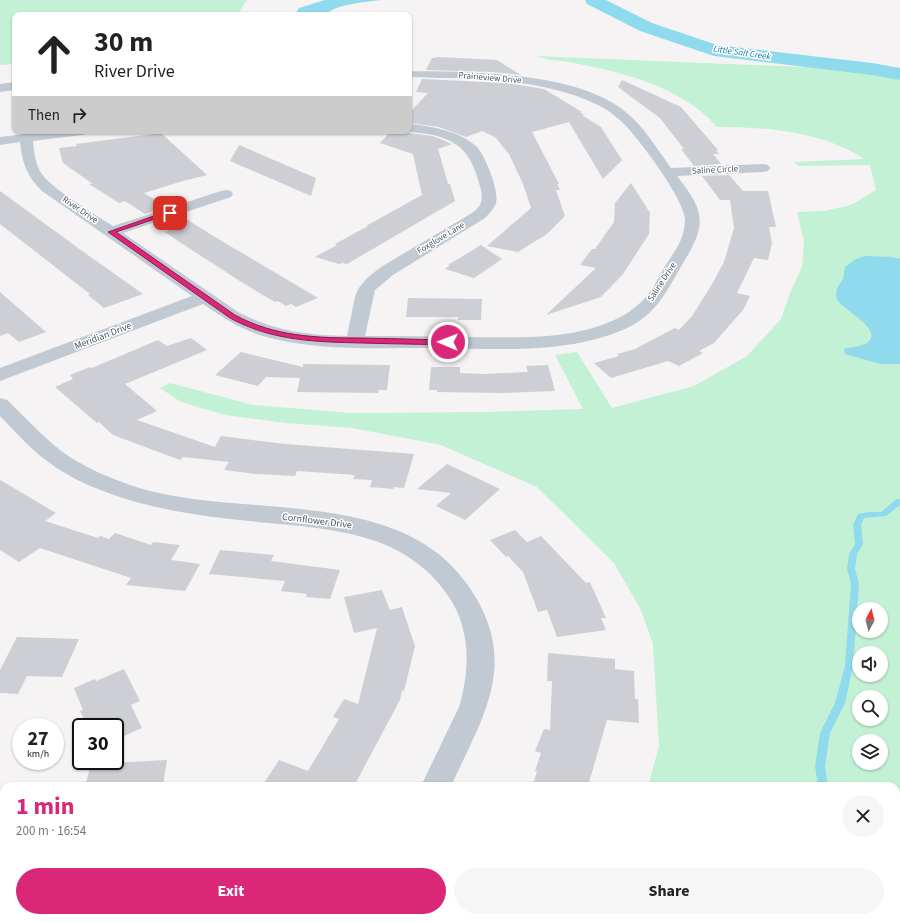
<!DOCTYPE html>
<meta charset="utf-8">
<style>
:root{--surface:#fff;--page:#f6f6f6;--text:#222;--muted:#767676;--accent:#db2777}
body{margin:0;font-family:"Source Sans 3",sans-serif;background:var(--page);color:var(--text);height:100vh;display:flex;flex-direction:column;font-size:15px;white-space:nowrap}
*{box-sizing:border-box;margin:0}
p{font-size:13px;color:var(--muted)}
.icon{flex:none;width:22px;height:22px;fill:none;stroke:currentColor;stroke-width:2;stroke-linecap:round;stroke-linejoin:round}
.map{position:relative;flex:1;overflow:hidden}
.details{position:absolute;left:0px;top:782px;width:900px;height:140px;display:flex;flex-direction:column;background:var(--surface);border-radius:12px 12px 0 0;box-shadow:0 1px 3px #0004}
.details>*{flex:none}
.guide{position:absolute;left:12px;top:12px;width:400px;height:122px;border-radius:8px;box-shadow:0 1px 3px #0004;background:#fff;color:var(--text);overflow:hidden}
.needle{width:26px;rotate:7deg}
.tools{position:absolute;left:852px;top:602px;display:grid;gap:8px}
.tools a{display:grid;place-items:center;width:36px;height:36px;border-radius:50%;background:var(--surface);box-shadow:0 1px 3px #0004;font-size:20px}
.speed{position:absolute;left:12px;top:718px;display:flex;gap:8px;font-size:20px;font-weight:700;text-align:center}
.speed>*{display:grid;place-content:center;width:52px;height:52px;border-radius:50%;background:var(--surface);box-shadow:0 1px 3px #0004;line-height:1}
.speed small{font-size:10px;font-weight:400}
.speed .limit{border:2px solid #111;border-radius:6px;background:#fff;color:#111}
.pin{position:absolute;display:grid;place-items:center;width:34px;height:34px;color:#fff;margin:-17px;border-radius:8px;box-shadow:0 2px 6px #0006}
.me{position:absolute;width:44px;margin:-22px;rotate:271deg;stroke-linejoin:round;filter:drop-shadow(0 0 3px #0008)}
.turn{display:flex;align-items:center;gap:14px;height:84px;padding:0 16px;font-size:18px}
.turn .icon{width:52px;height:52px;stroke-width:2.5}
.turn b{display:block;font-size:28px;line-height:34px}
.then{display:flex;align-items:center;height:38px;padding:0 16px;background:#0003;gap:8px;font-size:15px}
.round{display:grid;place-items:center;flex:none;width:42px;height:42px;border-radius:21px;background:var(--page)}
.summary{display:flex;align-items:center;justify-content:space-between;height:68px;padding:0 16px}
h1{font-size:24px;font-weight:700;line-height:30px;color:var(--accent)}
.cta{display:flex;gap:8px;margin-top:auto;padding:8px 16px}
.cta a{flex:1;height:46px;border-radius:24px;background:var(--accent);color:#fff;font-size:16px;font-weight:700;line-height:46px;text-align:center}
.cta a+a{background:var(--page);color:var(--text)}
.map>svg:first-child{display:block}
</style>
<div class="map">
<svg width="900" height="922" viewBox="0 0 900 922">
<rect width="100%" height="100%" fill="#f5f3f3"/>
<g fill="#c3f1d5" fill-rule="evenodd">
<path d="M0,0h247l-10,15h-222v49l-15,1z"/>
<path d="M536,56l364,15v851h-291l1,-4h286v-132h-248l11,-40 -6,-102 -12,-34 -27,-47 -77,-76 -96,-42 -89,-17 -66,-5 -61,-8 -44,-13 -21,-14 10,-5 83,22 98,8 136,-1 96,-3 -28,-54 22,-3 35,56 82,-22 53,-30 34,-37 9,-26 12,-26 2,-26 -7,-29 27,-1 27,-6 25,-15 -6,-25 -71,1 -5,-4 70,-3c-42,-28 -98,-32 -147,-32 -35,-40 -92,-54 -143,-64 -11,-3 -29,-2 -38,-7zM859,609h22v22h-22zM859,653h22v22h-22zM859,697h22v22h-22zM859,741h22v22h-22z"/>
</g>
<g fill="#90daee">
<path d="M325,0h55c-14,2 -46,4 -54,15h-27l-3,-2 3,-5z"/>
<path d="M865,256l27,1 8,2v105h-20l-35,-10 -1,-5c7,-2 15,-2 21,-5 24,-13 -25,-35 -28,-45 -3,-8 2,-14 6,-20 1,-3 1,-8 2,-12l11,-8z"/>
</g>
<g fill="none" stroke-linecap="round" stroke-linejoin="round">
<g fill="#90daee" fill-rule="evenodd">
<path d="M897,499h3v6l-14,11 -22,2 -3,7 2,19 -6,10 -2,15 4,15 -6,82 -8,37 -15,30 -5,33 3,20h-10l-3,-20 5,-33 15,-30 10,-37 6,-82 -4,-15 2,-15 6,-10 -2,-19 5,-11 11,-2h12z"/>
<path d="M896,913l4,4v5h-10l-2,-4h8z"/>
</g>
<path fill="#90daee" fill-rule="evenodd" d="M585,0h21l46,23 65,22 155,18 28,5v12l-28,-5 -158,-19 -74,-25 -53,-27z"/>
</g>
<g fill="#cdcfd5">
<path d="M438,57l59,3 24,15 -29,-3 -66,-2 6,-12z"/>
<path d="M422,79l84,4 38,6 38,23h-2l4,3h-2l19,12 21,33 -19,19 -34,-57 -37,10 27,52h-2l3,6h-4l9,26 -18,18 -29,18 -31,-6 44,-38 -8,-24 -14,-30 -14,-17 -13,-6 -16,6 -27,-10 -30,-4v-10l19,-20 -12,-1z"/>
<path d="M622,80l59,27 37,43h-2l3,4h-6l8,10 -27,2 -13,-17h3l-24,-31 -42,-31z"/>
<path d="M391,131h14l4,2 24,3 19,8 -14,5 10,35h2l5,17 -108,63 -5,-1 -3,1 -24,-7 22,-12 -2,-1 33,-18h-2l56,-31 -9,-41 -33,-11z"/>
<path d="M161,133l46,42 -24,6 -39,12 23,14 -22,7 -20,-13 -6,2 -30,-19h4l-30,-21 -4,-15 18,-2 -1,-2z"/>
<path d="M239,145l77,33 -5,18 -81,-35z"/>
<path d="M729,175l14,16h25l8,36h-7l3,16 -4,17 -14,-2 -17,35 13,3 -7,14 -29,33 -15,8 4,2 -24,13 -11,-5 -57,17 -17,-15 25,-7 -2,-2 18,-5 40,-21 4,2 13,-14 19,-30 13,-24 10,-34 -4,-28h-10l-18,-24z"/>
<path d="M631,183l19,30 -1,21 -26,40 -22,23 -55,18 50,-47 -16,-3 12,-16h3l19,-27 1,-19z"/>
<path d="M0,191l85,62 58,41 -39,14 -16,-13 2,-1 -90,-70z"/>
<path d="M180,215l30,19 108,64 -22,9 -5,-3 -5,2 -8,-5 -3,1 -29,-17 -71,-46 -10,-7 5,-2 -11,-7z"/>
<path d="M481,245l21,14 -28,19 -29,-9 5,-4h-2z"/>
<path d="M0,292l46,40 -27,10 -11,-9 -8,3z"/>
<path d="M408,298l74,1 -1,21h-23v-3h-52z"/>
<path d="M191,338l16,12 -82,34 32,27 -20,9 78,27 6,-11 64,8 129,10 -10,34 -10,-1 -1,2 -23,-2 2,-7 -19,-1 2,-4 -58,-4 -2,5 -38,-2 -33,-4 5,-8 -46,-5 -3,3 -67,-25 -14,-13 -2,1 -42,-36 18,-8 -3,-4 20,-8 2,1 66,-28 9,6z"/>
<path d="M241,352l62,15v-3l87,1 -3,25h-8l-1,3 -81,-1 3,-14 -34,-1 -8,9 -43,-11z"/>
<path d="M548,365l7,26 -54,2 -64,-1v-2h-8l2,-23h29v6l23,1 45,-2 -2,-6z"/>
<path d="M447,464l53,25 -35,31 -29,-14 15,-13 -34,-4z"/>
<path d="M0,480l56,33 -11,8 53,17 2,-2 9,3 6,-6 36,12 2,-3 27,3 -9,15 29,4 -15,27 -59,-6 5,-7 -91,-30 -21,14 -19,-12z"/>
<path d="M515,530l12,12 14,-6 45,47 4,-1 16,36h-5l5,12 -49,7 -10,-27 -9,2 -15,-40 -15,-16 -2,1 -16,-17z"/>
<path d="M220,550l54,5 -3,6 69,9 -10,29 -24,-2 1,-3 -26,-3 4,-10 -76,-7z"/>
<path d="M382,590l8,20 12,-3 13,39 -11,45 -2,-1 -2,10 -46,86h-92l17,-26 29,11 31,-52 -6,-2 11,-18 14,5 19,-76 -23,5 -10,-36z"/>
<path d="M17,637l62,2 -17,38 -35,-1 -9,18 -18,-1v-23z"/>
<path d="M548,653l67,6v10l19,2 1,28h3l1,24 -32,-3 -19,66h-56l5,-14 -2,-1 6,-18 -6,-2 9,-22 6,1 2,-49h-5z"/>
<path d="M124,669l16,32 -9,4 11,23 -27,12v-13h-27l-8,-16 3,-1 -9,-22 21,-9 1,2z"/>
<path d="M167,760l-4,26h-78l6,-22z"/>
</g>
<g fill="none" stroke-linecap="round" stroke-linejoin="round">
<g fill="#c1cad2" fill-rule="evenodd">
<path d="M409,71c62,1 169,0 218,42 18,15 30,36 44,55l92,-4 5,1 2,3 -2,3 -5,1 -86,4c30,38 29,49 5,89 -16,27 -26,50 -57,64 -62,27 -135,19 -200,19 -54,0 -110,3 -162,-12 -23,-7 -41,-19 -60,-32l-203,77v-13l192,-72 -150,-105c-15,-14 -20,-29 -22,-49l-20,3v-8l50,-6h38l-1,3 -5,1 -49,6c1,10 2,21 7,30 8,16 56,44 73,55l108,-35 5,-1 5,1 2,3 -2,3 -108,36 115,79c37,19 68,23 109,24l8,-39 3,-8 9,-11 14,-11 91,-54c9,-6 11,-12 9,-23 -8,-30 -15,-47 -48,-55 -9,-2 -18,-2 -27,-4h3v-7c19,2 40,5 57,15 5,3 11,7 14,12 7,10 19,40 16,52 -2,6 -7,11 -11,15l-92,57 -18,15 -10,46c34,0 68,0 101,1 48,0 101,4 146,-16 12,-5 24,-13 33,-23 8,-8 13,-20 19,-30 6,-10 14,-20 18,-31 2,-6 3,-12 3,-18 -1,-20 -44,-77 -59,-93 -8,-8 -16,-15 -26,-20 -59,-29 -127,-27 -191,-29z"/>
<path d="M15,82v8l-15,2v-8z"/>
<path d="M0,398l7,2c18,17 34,35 53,50 24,18 52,29 79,38 103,31 259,-2 328,96 54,76 18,129 -16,202h-30l38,-79c11,-37 12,-77 -10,-110 -44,-66 -119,-68 -191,-75 -41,-4 -82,-9 -122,-20 -31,-9 -63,-21 -89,-41 -18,-13 -32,-30 -47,-45z"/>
<path d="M354,918h35l-1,4h-35z"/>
</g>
</g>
<path fill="#db2777" stroke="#8e194d" d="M168,211l5,2 -57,19 119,83c40,22 83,23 127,23 29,1 57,1 86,2l4,2 -4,3c-29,-1 -57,-1 -85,-2 -47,-1 -91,-2 -133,-25l-122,-86z"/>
<g text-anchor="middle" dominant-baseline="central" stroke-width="3" stroke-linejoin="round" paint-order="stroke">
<g font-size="9" font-style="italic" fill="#0c7c9b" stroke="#fff">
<text transform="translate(742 53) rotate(8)">Little Salt Creek</text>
</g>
<g font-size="9" fill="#4a5661" stroke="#fff">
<text transform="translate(490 78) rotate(5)">Prairieview Drive</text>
<text transform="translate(715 170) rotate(-3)">Saline Circle</text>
<text transform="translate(80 210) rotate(34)">River Drive</text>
<text transform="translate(441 238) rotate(-31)">Foxglove Lane</text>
<text transform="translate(662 282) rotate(-57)">Saline Drive</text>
</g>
<g font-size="10" fill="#4a5661" stroke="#fff">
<text transform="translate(103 336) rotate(-21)">Meridian Drive</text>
<text transform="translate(317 521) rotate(7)">Cornflower Drive</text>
</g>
</g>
</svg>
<div class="tools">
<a><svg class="needle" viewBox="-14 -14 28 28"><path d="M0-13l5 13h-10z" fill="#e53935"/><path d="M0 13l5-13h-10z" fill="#767676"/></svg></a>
<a><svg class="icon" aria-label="sound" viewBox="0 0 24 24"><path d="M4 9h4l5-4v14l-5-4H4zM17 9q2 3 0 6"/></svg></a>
<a><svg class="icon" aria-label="search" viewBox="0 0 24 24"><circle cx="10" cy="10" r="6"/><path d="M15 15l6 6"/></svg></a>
<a><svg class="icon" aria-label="layers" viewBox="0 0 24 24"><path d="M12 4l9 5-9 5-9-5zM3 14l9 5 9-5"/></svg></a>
</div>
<div class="speed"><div>27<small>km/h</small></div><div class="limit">30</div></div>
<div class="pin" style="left:170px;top:213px;background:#d93025"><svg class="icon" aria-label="arrive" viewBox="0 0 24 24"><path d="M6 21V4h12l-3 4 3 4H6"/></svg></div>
<svg class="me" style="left:448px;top:342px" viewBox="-20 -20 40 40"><circle r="17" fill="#db2777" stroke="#fff" stroke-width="3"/><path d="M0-11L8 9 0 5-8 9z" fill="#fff"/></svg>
<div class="guide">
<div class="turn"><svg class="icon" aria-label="ahead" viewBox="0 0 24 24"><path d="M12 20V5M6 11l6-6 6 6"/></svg><div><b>30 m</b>River Drive</div></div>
<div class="then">Then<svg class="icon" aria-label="right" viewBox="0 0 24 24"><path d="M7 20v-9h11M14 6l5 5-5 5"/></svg></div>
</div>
<section class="details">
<div class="summary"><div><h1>1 min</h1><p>200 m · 16:54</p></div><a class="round"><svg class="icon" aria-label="close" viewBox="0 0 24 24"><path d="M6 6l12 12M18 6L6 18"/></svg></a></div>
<div class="cta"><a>Exit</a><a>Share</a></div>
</section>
</div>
